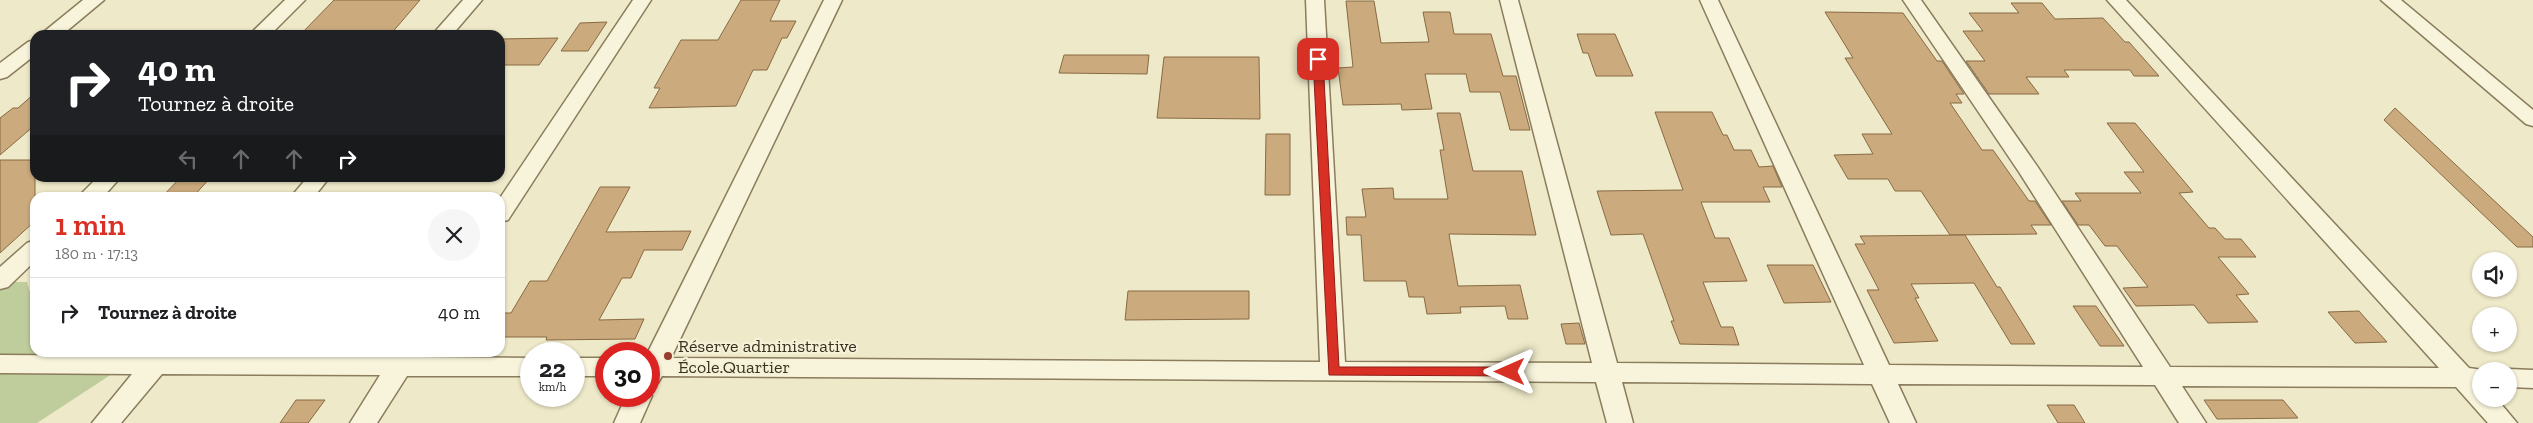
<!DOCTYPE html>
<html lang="fr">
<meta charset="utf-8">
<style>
:root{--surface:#fff;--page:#f6f6f6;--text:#202124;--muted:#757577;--line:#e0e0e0;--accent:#d93025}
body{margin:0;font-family:"Zilla Slab",serif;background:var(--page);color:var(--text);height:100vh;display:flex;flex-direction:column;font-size:19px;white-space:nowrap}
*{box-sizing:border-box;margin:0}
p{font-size:16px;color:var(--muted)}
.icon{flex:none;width:28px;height:28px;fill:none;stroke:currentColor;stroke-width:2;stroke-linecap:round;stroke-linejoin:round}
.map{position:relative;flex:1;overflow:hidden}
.side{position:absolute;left:30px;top:192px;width:475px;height:165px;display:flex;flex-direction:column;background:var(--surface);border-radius:15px;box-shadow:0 1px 4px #0004}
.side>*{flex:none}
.banner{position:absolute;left:30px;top:30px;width:475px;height:152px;border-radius:15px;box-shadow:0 1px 4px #0004;background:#202124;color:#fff;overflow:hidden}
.buttons{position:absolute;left:2472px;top:252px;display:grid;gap:10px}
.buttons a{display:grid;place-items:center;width:45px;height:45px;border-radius:50%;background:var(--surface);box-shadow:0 1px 4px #0004;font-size:25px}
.speed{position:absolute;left:520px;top:342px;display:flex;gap:10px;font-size:25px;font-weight:700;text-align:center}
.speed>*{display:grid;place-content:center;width:65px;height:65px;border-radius:50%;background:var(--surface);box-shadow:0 1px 4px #0004;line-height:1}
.speed small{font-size:12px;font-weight:400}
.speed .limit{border:8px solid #d22;background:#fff;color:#111}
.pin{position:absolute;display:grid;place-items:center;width:42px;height:42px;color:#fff;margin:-21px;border-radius:10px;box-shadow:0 2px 8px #0006}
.me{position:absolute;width:55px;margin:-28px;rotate:270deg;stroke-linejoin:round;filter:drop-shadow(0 0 4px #0008)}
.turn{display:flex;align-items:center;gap:18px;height:105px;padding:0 25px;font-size:22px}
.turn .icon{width:65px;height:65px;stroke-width:2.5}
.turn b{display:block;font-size:35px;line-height:42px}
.lanes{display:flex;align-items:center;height:48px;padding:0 25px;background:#0003;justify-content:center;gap:25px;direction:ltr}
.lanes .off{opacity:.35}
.round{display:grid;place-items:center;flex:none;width:52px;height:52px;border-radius:26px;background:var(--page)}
.overview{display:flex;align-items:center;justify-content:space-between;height:85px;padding:0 25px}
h1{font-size:30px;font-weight:600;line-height:38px;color:var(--accent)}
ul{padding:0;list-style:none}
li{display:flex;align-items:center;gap:15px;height:70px;padding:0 25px;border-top:1px solid var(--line)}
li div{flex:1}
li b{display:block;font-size:19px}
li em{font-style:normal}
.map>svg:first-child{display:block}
</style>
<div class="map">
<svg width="2533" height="423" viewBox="0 0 2533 423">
<rect width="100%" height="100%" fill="#eee9c8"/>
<path fill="#bfcc9b" d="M7,282h20l8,28v42l109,1 -107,70h-37v-139z"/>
<g fill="#cbab7e" stroke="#886a43">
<path d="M334,0h86l-30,35h-90z"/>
<path d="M741,0h39l-10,21h26l-9,17h-5l-15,32h-14l-17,36 -87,2 11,-20h-6l27,-48h37z"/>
<path d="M1346,1h28l7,42 48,-1 -6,-30h27l4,22h37l12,42h13l14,54h-20l-10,-38h-30l-4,-18h-41l7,35 -30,1 -1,-6 -58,1 -5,-37 15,-1z"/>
<path d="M2011,3h31l13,16 48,-1 22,24h4l30,34h-25l-4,-6h-66l5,7h-43l13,17h-50l-23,-33h19l-22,-30h20l-14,-18h50z"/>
<path d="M1825,12l78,1 34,48h5l22,33h-8l6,9h-12l32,47h11l36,51h6l16,24h-20l6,9 -87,1 -29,-44h-26l-7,-12h-40l-14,-24 39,-1 -11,-20h30l-47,-76h8z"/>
<path d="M607,22l-19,29h-27l19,-28z"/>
<path d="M1577,34h38l18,42h-37l-8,-23h-5z"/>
<path d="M558,38l-19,27h-39v-26z"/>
<path d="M1064,55h85l-2,19 -88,-1z"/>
<path d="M1164,57h95l1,62 -103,-1z"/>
<path d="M35,93v32l-35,30v-37l13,-10h5z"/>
<path d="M2395,108l138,129v10h-16l-133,-127z"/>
<path d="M1655,112h57l11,23h4l7,15h17l8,17 14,-1 9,21h-19l7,15h-69l14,36h14l18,43 -44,1 18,45h12l6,18 -59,-1 -9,-23h3l-31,-87 -32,1 -14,-44 86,-1z"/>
<path d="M1437,113h23l13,58h49l14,64 -87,-1 9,52 62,-1 8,34h-20l-3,-13 -45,1 1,6 -34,1 -3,-17h-15l-3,-16h-42l-3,-46h-14l-1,-18h20l-4,-28 31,-1 1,11h54l-8,-49h4z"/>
<path d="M2107,123h28l58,69 -14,1 30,35h6l10,11h16l15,18h-38l31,37 -13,1 22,27 -50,1 -14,-18 -58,1 -13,-18 25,-1 -31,-41h-12l-16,-21h-11l-16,-24h19l-6,-8h66l-17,-21h20z"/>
<path d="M1266,134h24v61h-25z"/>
<path d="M0,160h35v61l-35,32z"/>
<path d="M180,178h30l-18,20h-31z"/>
<path d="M600,187h30l-24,45 85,-1 -9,19h-38l-13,28h-9l-23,42 45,-1 -9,20 -89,1 1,-3h-47v-24h11l19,-32h17z"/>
<path d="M1965,235l32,52h3l35,57h-24l-37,-61 -63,1 8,14h-4l23,43 -44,2 -27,-53h12l-24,-46h10l-5,-8z"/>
<path d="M1767,265h46l18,37 -47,1z"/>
<path d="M1128,291h121v28l-124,1z"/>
<path d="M2073,306h23l28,40h-24z"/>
<path d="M2359,311l7,8 21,23 -32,1 -27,-31z"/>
<path d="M1579,323l6,21h-19l-5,-20z"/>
<path d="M296,400h29l-17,23h-28z"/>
<path d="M2204,400h79l15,18 -81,1z"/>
<path d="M2047,405h27l11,18h-27z"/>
</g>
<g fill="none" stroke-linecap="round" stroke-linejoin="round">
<g stroke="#8a7c5d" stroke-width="3">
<g id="minor">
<path d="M83,0h21l-42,35h-22z"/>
<path d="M285,0h20l-35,35h-21z"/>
<path d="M463,0h19l-30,35h-20z"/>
<path d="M633,0h18l-143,220 -8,2v-24z"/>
<path d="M824,0h18l-171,358 649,4 -14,-362h18l21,362 247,1 -92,-363h18l99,363 247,2 -164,-365h18l171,365 254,2 -124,-195 -116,-172h18l116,166 133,201 269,1 -332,-368h19l343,368 21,3h-9v28h16l20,24h-29l-32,-36 -274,-1 24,37h-27l-24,-38 -257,-1 18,39h-26l-18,-39 -250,-2 11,41h-26l-11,-41 -934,-6 -4,7 -9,2 -2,-31z"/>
<path d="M2381,0h20l132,110v16l-7,-2z"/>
<path d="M35,40v15l-28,22 -7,2v-16l28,-21z"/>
<path d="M97,178h23l-18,20h-25z"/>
<path d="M307,178h22l-16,20h-23z"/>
<path d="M35,240v21l-27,26 -8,2v-22l27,-24z"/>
<path d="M151,352h21l2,4 219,1 2,-5h23v5l113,1v18h-124l-30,47h-27l30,-48 -218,-1 -41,49h-29l40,-49 -132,-1v-18l149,1z"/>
<rect x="574" y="358" width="32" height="18"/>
<path d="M2509,369l24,1v18l-24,-1v-16h-9z"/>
<path d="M649,390l3,6 -12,27h-26l12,-27h23z"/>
</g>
</g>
<use href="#minor" fill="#f8f4db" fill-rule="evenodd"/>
</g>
<path fill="#d93025" stroke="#8d1f18" d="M1318,56l5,3 16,308h171l4,2 2,3 -2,4 -185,-1 -16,-316z"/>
<circle fill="#983e2e" stroke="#f5f1d7" stroke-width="2" cx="668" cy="356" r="5"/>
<g text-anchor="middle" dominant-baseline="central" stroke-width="4.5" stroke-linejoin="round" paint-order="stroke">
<g font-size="18" fill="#3a3120" stroke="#f5f1d7" text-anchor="start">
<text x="678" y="346">Réserve administrative<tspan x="678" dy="21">École.Quartier</tspan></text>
</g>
</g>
</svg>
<div class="buttons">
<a><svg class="icon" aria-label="sound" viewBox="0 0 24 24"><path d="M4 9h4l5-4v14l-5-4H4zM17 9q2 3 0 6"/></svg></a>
<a>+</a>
<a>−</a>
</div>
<div class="speed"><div>22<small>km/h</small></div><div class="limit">30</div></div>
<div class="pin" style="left:1318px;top:59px;background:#d93025"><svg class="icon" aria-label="arrive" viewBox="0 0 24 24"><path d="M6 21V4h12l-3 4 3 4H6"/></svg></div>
<svg class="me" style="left:1510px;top:372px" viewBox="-20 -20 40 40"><path d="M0-17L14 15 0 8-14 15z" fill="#d93025" stroke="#fff" stroke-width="4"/></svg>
<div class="banner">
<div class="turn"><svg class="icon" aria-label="right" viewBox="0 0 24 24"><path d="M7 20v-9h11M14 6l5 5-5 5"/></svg><div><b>40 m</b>Tournez à droite</div></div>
<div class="lanes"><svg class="icon off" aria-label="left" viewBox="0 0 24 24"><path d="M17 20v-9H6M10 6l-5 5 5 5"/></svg><svg class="icon off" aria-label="ahead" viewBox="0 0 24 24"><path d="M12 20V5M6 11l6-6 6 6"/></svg><svg class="icon off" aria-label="ahead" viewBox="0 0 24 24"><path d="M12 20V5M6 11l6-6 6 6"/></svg><svg class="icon" aria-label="right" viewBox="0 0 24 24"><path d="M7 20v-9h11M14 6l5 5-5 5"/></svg></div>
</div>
<section class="side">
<div class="overview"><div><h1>1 min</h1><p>180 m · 17:13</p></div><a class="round"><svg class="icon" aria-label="close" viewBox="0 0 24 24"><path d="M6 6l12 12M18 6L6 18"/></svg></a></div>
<ul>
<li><svg class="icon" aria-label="right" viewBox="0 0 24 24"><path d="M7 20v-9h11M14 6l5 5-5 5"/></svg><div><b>Tournez à droite</b></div><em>40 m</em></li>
</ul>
</section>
</div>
